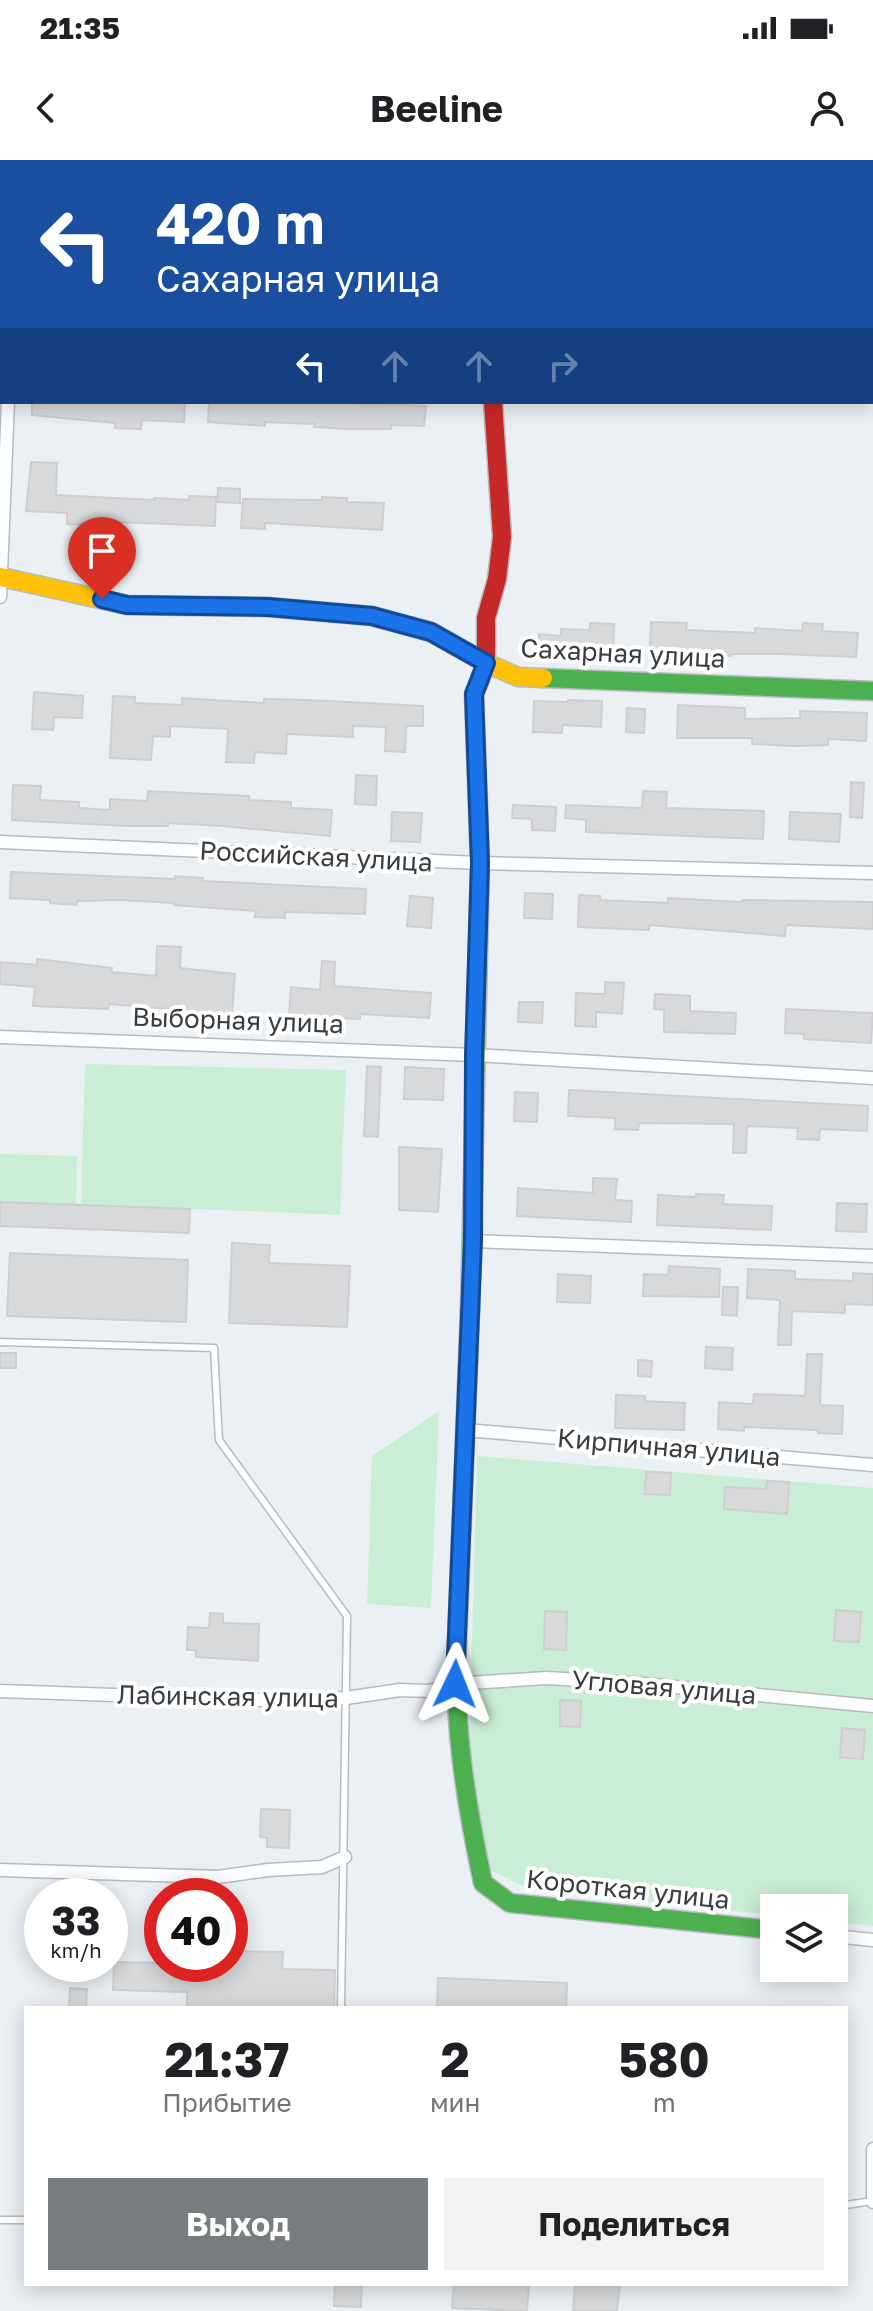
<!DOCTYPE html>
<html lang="ru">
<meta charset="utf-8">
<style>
:root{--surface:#fff;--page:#f2f2f2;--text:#202124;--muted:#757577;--accent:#777c7f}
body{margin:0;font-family:"Golos Text",sans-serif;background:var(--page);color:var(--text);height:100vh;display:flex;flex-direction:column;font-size:30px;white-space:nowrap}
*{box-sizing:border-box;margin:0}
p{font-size:26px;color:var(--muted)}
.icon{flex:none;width:44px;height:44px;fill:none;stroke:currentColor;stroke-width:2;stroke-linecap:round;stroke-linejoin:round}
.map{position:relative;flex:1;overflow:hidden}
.drawer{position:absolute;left:24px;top:1846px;width:824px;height:280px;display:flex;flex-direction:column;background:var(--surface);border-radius:0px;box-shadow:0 4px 20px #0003}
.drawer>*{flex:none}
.hud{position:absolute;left:0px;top:0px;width:874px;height:244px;box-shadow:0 4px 20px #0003;background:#1a4fa0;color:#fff;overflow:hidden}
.fabs{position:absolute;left:760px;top:1734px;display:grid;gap:16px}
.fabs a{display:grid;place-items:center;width:88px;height:88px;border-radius:0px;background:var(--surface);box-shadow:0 4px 20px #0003;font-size:40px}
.speed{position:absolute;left:24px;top:1718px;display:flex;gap:16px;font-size:40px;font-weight:700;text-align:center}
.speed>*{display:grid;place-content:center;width:104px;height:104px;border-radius:50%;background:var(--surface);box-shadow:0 4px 20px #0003;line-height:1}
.speed small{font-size:20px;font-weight:400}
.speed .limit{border:12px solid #d22;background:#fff;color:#111}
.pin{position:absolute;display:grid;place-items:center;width:68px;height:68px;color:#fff;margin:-82px -34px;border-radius:50% 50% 50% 0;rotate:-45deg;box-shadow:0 0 8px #0007}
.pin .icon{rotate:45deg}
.me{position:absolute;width:88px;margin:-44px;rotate:2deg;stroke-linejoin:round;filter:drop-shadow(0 0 6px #0008)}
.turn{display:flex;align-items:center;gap:28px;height:168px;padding:0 24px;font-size:36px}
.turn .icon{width:104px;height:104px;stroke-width:2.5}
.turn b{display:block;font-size:56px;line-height:68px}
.lanes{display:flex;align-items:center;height:76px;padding:0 24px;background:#0003;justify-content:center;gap:40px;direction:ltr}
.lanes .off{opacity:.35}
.eta{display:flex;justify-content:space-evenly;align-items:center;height:136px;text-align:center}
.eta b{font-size:48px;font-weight:700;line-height:56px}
.cta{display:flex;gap:16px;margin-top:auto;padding:16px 24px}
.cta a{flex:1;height:92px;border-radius:0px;background:var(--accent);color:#fff;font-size:32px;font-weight:700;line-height:92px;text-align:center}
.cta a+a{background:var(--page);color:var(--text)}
.status{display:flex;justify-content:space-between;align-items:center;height:56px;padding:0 40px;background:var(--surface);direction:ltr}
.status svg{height:22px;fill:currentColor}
header{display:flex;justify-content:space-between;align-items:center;height:104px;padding:0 24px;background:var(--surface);font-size:36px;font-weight:700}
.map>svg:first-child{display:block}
</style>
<div class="status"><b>21:35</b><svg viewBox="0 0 49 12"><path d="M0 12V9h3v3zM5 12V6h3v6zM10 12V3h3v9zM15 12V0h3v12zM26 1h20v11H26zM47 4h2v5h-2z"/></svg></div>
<header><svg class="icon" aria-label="back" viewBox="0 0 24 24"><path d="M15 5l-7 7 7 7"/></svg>Beeline<svg class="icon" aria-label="person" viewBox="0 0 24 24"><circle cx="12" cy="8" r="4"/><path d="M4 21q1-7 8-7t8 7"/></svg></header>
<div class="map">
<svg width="873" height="2151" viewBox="0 0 873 2151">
<rect width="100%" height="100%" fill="#ebf0f5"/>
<g fill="#caedd5">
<path d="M85,904l261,6 -6,145 -259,-11z"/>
<path d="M0,994l77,2 -1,48 -76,-2z"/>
<path d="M439,1251l-8,197 -64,-4 5,-148z"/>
<path d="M477,1296l396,32v438l-39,-4v-14h-60v7l-240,-24 -47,-22 -18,-120z"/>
</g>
<g fill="#d8d9da" stroke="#ceced0" stroke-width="2">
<path d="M32,242h153l-1,20 -42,-2 -1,9 -26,-1v-5l-83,-8z"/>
<path d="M209,242h118l99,4 -2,20 -33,-1v4h-45l-32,-2 1,-3 -50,-2v4l-57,-4z"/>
<path d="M31,302l26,1 -1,32 98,5v-2l35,2v-4l27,1 -1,29 -125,-5v4l-23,-1v-11l-41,-2z"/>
<path d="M218,328l22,1v14l-23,-1z"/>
<path d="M322,337l25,1v4l37,1 -2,27 -117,-7v6l-24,-1 2,-29 79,1z"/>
<path d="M651,462l36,1 -1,7 69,3v-5l47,3 1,-8 20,1 -1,7 36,2 -2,24 -77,-3h-48v2l-81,-5z"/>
<path d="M590,463l24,1 -1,29 -75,-4 1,-15 22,2v-7l29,1z"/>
<path d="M34,532l49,4 -1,22 -28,-1 -1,13 -21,-1z"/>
<path d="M113,536l22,1v6l47,2v-7l82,5v-4l45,1 114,6v20h-17l-1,26 -20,-1 1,-24 -33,-1v11l-66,-3 -1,20 -31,-2 -1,11 -28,-1 2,-33 -58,-3v11l-17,-1 -2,24 -41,-2z"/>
<path d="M568,540l34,1 -1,26 -39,-2v8l-29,-1 1,-31 34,1z"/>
<path d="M678,545l67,3v11l55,-1v-7l67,2 -1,28 -38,-2v6l-34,1 -42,-2v-6h-75z"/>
<path d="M627,548l18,1 -1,24 -18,-1z"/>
<path d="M356,615l21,1 -1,29 -21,-1z"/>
<path d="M851,622l13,1 -2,35 -12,-1z"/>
<path d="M13,625l28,1 -1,14 39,2v6l31,2v-11l37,2 1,-10 101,5v4l42,2v6l41,2 -2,26 -108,-10 -54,-3v3h-42l-114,-6z"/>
<path d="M643,631l24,1 -1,16 98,3 -1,28 -177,-7v-12l-21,-2 1,-13 76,3z"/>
<path d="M513,645l43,2 -1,24 -23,-1v-11l-20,-1z"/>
<path d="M392,652l30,1 -2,29 -29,-1z"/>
<path d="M790,652l51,2 -2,28 -50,-3z"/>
<path d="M11,712l164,7v-3l28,2v3l163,8 -1,25 -80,-2v6l-30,-1 1,-6 -82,-6v-2l-55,-3 -42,1v4l-27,-2v-3l-40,-2z"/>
<path d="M525,733l28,1 -1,25 -28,-1z"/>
<path d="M579,735l21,1v4l68,3v-5l75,4v-2l130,2v27l-87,-4 -1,11 -136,-11v5l-71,-3z"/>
<path d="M410,736l23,2 -2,30 -24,-2z"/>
<path d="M157,786l24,1 -1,21 55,6 -3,40 -123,-10 -1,5 -75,-3 2,-19 -35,-3v-22l37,3v-6l75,9 -1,4 45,4z"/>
<path d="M322,801l13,1 -1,24 97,7 -2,25 -69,-4v5l-71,-3 2,-29 29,3z"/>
<path d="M605,822l19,1 -2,31 -26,-2v15l-21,-1 1,-33 29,1z"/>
<path d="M655,834l35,2v15l46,2 -1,21 -71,-2v-22l-10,-1z"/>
<path d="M519,842h24l-1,21 -24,-1z"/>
<path d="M786,849l87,4 -2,30 -67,-4v-5l-19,-1z"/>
<path d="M367,906l14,1 -3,70 -14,-1z"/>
<path d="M405,907l39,2 -1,31 -39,-1z"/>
<path d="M569,930l299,16 -1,25 -47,-2 -1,11 -22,-1 1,-11 -51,-2 -1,27h-13l1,-29 -95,-1 -1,7 -23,-1v-11l-47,-2z"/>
<path d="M515,932l23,1 -1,29 -23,-1z"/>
<path d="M399,987l43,2 -4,63 -39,-2z"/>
<path d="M593,1018l24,1 -2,21 17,1 -1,21 -114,-6 1,-28 75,5z"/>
<path d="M696,1034l28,1 -1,9 49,2 -1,24 -114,-5 1,-30 38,2z"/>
<path d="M0,1042l190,7 -1,24 -189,-7z"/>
<path d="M837,1043l30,1 -1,28 -30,-1z"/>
<path d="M232,1083l38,2 -1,18 81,3 -3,61 -118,-4z"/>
<path d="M10,1093l178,7 -2,62 -179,-6z"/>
<path d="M669,1106l51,3 -1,28 -76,-1 1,-22 24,1z"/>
<path d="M748,1109l47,2v8l58,2v-8l20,1v31l-28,-1v9l-53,-2 -1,34h-13l2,-45 -33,-2z"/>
<path d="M558,1114l33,2 -1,27 -33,-1z"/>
<path d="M723,1127h15l-1,29 -15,-1z"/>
<path d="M706,1187l27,1 -1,22 -27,-2z"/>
<rect x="0" y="1193" width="16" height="15"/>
<path d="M807,1194h15l-2,51 23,1 -1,28 -24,-1v-3l-74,-3v4l-26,-2 1,-27 34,2 1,-10 51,2z"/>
<path d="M638,1200l14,1 -1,16 -13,-1z"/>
<path d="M616,1235l29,1v5l40,2 -1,27 -69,-2z"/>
<path d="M646,1312l25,1 -1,22 -25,-1z"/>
<path d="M767,1321l22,1 -2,32 -63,-5 1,-22 41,2z"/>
<path d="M836,1450l25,2 -2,30 -25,-1z"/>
<path d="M545,1451l22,1 -1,38 -22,-1z"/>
<path d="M210,1453l13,1v9l36,1 -1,37 -62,-4v-7h-9l1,-23 21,1z"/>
<path d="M560,1540l21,1 -1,26 -20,-1z"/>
<path d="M842,1568l23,2 -2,29 -23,-2z"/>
<path d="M261,1649l29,1 -1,38 -22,-1v-9l-7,-1z"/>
<path d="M230,1791l53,1 -1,17 53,1 -1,38h-147v-16l-74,-2 1,-28 116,2z"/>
<path d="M438,1818l129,5 -1,25h-129z"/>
<path d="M70,1828l17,1 -1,19h-17z"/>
<path d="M335,2124h27l-1,23 -27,-1z"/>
<path d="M454,2124h75l-2,27 -75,-3z"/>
<path d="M575,2124h45l-3,27h-44z"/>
</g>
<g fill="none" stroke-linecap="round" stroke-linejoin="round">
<g stroke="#b7bbbf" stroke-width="9">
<g id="lane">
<path d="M0,1182l214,6 5,92 128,176 -6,392"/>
<path d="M846,2045l26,-4"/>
<path d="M0,2060h26"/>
</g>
</g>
<g stroke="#b7bbbf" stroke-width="15">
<g id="street">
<path d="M14,2l1,-2"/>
<path d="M872,102h1"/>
<path d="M0,437l8,-195"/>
<path d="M0,682l480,21 393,10"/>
<path d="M0,877l474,18 399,23"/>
<path d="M473,1081l400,15"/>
<path d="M466,1270l407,35"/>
<path d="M0,1531l258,9 88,-2 54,-8 29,1 26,-7 91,-6 87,5 240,23"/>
<path d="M0,1710l218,7 50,-7 54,-3 23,-10"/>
<path d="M834,1776l39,4"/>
<path d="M873,1989v53"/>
</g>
</g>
<g stroke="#b7bbbf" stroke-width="21">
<g id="fast">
<path d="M543,518l330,13"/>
<path d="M470,1151l10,-448 -6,-169 5,-12"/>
<path d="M457,1482c-4,81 9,162 26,241l27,20 264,27"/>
</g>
</g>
<g stroke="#b7bbbf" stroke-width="21">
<path id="slow" d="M1,417l126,28 141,2 104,9 59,16 55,31 32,14 25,1"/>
</g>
<g stroke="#b7bbbf" stroke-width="21">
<g id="jam">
<path d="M479,522l7,-19v-45l11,-39 5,-42 -9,-135"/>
<path d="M457,1482l13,-331"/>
</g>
</g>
<use href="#lane" stroke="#fcfdfe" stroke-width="6"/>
<use href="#street" stroke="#fcfdfe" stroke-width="12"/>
<use href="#fast" stroke="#4caf50" stroke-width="18"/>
<use href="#slow" stroke="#ffc107" stroke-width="18"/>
<use href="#jam" stroke="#c62828" stroke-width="18"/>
</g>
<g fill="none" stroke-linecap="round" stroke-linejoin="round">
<g stroke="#114b97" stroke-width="20">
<path id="route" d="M102,439l25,6 141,2 104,9 59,16 55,31 -12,31 6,169 -6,192 -1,186 -18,443"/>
</g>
<use href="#route" stroke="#1a73e8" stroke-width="14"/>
</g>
<g text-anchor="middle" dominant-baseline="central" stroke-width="8" stroke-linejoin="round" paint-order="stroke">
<g font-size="26" fill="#393d40" stroke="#fff">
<text transform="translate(623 493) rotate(3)">Сахарная улица</text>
<text transform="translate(316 696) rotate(3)">Российская улица</text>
<text transform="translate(238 860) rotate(2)">Выборная улица</text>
<text transform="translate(669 1287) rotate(5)">Кирпичная улица</text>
<text transform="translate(664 1527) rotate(5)">Угловая улица</text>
<text transform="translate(228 1536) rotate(1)">Лабинская улица</text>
<text transform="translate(628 1729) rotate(6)">Короткая улица</text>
</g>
</g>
</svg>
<div class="fabs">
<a><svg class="icon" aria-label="layers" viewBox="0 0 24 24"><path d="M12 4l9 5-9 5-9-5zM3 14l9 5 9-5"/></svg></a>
</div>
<div class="speed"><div>33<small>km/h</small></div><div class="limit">40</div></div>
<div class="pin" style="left:102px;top:439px;background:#d93025"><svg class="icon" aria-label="arrive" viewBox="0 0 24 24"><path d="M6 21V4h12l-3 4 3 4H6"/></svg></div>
<svg class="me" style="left:455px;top:1524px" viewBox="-20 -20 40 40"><path d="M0-17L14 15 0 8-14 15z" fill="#1a73e8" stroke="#fff" stroke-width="4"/></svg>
<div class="hud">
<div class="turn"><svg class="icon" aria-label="left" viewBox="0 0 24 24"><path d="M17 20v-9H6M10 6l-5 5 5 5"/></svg><div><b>420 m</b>Сахарная улица</div></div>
<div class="lanes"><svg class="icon" aria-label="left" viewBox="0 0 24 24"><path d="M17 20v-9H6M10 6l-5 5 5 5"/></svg><svg class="icon off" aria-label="ahead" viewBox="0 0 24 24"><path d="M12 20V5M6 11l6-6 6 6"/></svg><svg class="icon off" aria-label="ahead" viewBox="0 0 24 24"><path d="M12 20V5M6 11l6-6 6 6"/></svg><svg class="icon off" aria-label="right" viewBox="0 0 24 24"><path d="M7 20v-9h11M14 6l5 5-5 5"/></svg></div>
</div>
<section class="drawer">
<div class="eta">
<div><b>21:37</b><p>Прибытие</p></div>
<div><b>2</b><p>мин</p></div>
<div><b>580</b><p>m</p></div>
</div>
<div class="cta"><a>Выход</a><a>Поделиться</a></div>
</section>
</div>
